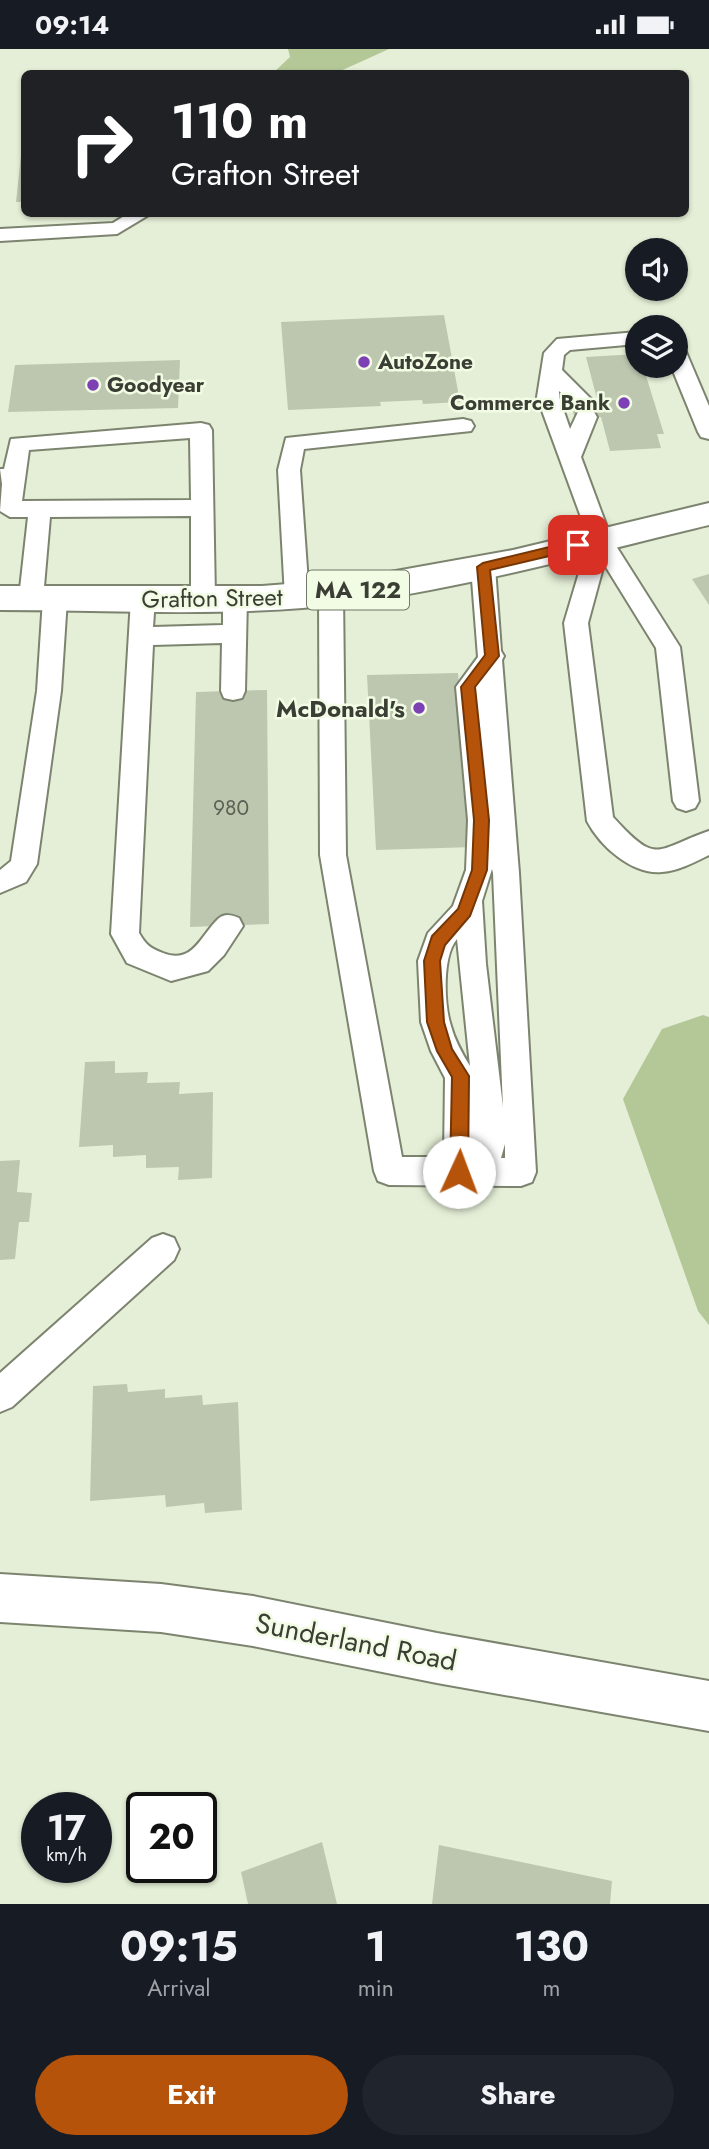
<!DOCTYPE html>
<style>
:root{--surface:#171b24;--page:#20242c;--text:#f1f3f6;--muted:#9ea1a6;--accent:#b45309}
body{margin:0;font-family:Jost,sans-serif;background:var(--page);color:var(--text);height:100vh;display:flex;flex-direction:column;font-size:26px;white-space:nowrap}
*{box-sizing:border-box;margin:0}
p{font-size:23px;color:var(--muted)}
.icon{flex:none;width:38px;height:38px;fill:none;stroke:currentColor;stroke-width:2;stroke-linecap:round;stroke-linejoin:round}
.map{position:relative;height:1855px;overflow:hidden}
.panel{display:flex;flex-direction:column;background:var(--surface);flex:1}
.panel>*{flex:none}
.hud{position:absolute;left:21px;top:21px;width:668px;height:147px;border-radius:10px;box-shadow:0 2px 5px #0004;background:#202124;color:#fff;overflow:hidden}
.tools{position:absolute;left:625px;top:189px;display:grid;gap:14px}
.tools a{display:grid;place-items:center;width:63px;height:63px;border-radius:50%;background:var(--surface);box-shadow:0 2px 5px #0004;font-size:35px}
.speed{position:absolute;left:21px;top:1743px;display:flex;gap:14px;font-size:35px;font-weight:700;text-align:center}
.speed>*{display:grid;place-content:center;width:91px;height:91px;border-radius:50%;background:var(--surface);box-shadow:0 2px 5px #0004;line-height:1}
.speed small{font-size:18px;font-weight:400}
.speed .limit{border:4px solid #111;border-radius:10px;background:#fff;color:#111}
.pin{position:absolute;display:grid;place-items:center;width:60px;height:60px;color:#fff;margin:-30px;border-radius:14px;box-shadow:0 4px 10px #0006}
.me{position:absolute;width:77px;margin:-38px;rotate:2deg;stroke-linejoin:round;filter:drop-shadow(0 0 5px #0008)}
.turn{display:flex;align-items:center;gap:24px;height:147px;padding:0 35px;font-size:32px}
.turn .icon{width:91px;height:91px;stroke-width:2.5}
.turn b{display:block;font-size:49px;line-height:60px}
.eta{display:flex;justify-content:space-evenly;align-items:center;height:119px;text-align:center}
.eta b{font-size:42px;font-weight:700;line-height:49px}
.cta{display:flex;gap:14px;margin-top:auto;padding:14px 35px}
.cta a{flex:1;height:80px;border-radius:42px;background:var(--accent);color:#fff;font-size:28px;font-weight:700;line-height:80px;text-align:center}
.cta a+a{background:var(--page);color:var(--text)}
.status{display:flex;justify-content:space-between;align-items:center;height:49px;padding:0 35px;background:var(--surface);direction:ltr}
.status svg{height:19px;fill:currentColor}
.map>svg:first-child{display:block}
</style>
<div class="status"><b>09:14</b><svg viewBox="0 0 49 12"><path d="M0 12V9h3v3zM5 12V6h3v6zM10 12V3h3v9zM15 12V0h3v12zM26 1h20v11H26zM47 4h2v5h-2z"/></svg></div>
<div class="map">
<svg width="709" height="1855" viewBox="0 0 709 1855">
<rect width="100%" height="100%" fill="#e5efd7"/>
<g fill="#b4c797">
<path d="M288,0h101l-53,24h-63l17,-16z"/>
<path d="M703,966l6,2v308l-11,-14 -75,-212 39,-70z"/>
</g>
<g fill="#bdc7b0">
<path d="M23,88l1,65h-8z"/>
<path d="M444,266l16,87 -37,2 -1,-4 -42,2 1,4 -93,4 -7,-88z"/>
<path d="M637,305v12h6l21,68h-7l4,14 -51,3 -9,-34 -26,2 -5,-18 27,-2 -11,-42z"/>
<path d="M180,311l-2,48 -170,4 7,-47z"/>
<path d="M709,525v31l-17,-26z"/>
<path d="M458,624l16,174 -98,3 -9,-175z"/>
<path d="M267,641l2,234 -79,3 6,-235z"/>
<path d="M115,1012v12l33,-1 -1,11 33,-1 -1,12 34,-2 -1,86 -34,2 1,-13 -33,1v-13l-33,2v-12l-34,2 6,-85z"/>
<path d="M20,1111l-3,32 15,1 -3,29h-10l-4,37 -15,1v-99z"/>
<path d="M127,1335l1,8 37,-3v9l37,-3 1,10 35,-3 4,108 -37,3 -1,-10 -38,4 -1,-12 -75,6 3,-115z"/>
<path d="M322,1793l15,62h-89l-7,-32z"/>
<path d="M439,1796l173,36 -2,23h-178z"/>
</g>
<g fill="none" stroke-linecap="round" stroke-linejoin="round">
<g stroke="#7c846f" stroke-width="4">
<g id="lane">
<path d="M129,164h23l-35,21 -117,7v-12l113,-6z"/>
<path d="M637,283v12l-67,6 -6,5 -2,15 31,31 -4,5c-14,4 -20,-6 -30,-15v6l11,32 8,-17h16l3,5 -16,40 30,81 69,109 19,154 -4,7 -9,3 -9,-3 -4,-7 -17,-153 -52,-84 -16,59 25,194c45,50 43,32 96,14v24c-14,7 -31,16 -47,17 -30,3 -62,-26 -75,-51l-23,-198 25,-84 -52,-142 7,-44 13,-14z"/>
<path d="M676,296l7,2 3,5 23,54v33l-8,-2 -3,-5 -27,-66h5z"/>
<path d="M463,370l8,2 3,5 -3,5 -167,18 -4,21 9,127 -4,6 -8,3 -8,-3 -4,-6 -7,-127 8,-32z"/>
<path d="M201,374l8,2 3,5 3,168 -4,6 -8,3 -8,-3 -4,-6v-82l-141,1 -7,81 -4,6 -8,3 -8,-3 -4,-6 9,-81h-18l-10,-6 2,-27 -2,-15h4l7,-30zM190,389l1,62 -169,1 7,-51z"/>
<path d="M483,510l8,2 4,6 6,84 3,5 -2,4 17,213 17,299 -4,10 -11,4 -132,-1 -11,-4 -4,-10 -54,-316 -1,-262 4,-6 8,-2 8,2 4,6 3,262 56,302h42l1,-79 -14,-27 -10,-29 -3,-61 10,-28 25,-27 13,-36 2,-50 -12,-133 22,-30 -7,-90 4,-6zM492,820l1,4 10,234 -17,-143 -4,-63zM457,890l13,127c-8,-13 -15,-25 -19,-40 -7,-21 -9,-70 6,-87zM505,1095v14h-4z"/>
<path d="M235,540l8,3 4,6 -2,93 -3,7 -9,2 -9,-2 -3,-7 1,-48 -69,2 -14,288c7,12 11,15 24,20 30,12 38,-18 55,-34 7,-6 13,-4 21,-1l4,8 -19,29 -16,16 -37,10 -44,-18 -16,-29 20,-335 4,-6 8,-3 8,3 4,6 -2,28 70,-2v-27l4,-6z"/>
<path d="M55,541l8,3 4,6 -6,92 -24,173 -11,18 -26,11v-23l11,-9 26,-170 6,-92 4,-6z"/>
<path d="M163,1185l11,4 5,11 -5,11 -162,147 -12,5v-39l152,-135z"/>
</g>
</g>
<g stroke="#7c846f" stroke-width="4">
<path id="secondary" d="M0,1525l161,10 92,12 184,37 272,48v50l-272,-48 -184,-37 -92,-14 -161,-10z"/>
</g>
<g stroke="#7c846f" stroke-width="4">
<path id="highway" d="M709,454v22c-117,28 -239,62 -358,78 -116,15 -235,7 -351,7v-24h262l89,-7 162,-29z"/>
</g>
<use href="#lane" fill="#fff" fill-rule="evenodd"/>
<use href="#secondary" fill="#fff" fill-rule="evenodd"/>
<use href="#highway" fill="#fff" fill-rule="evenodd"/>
</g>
<path fill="#b45309" stroke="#753606" stroke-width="2" d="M578,491l7,5 -2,3 -93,22 9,86 -24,31 14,133 -2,50 -17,46 -25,29 -5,16 4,61 8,27 17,27 -1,96 -3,6 -6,2 -6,-2 -3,-6 2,-95 -15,-26 -10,-29 -3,-61 8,-25 26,-27 14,-39 2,-50 -13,-133 24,-32 -8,-88 6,-4z"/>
<g fill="#7e40b5" stroke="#f2fce4" stroke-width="2.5">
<circle cx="364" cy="313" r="7"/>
<circle cx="93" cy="336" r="7"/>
<circle cx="624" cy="354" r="7"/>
<circle cx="419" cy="659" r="7"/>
</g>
<g text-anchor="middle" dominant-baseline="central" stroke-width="5" stroke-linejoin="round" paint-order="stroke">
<g font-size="21" font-weight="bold" fill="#3a3e34" stroke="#f2fce4" text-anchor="start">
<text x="378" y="313">AutoZone</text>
<text x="107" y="336">Goodyear</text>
<text x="610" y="354" text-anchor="end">Commerce Bank</text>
</g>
<g font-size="21" fill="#5b6053">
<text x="231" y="759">980</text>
</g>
<rect fill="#f2fce4" stroke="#717769" stroke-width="2" x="307" y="521.5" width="102" height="39" rx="5"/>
<g font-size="23" font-weight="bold" fill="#3a3e34">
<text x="358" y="541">MA 122</text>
</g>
<g font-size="24" fill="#3a3e34" stroke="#f2fce4">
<text transform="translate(212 549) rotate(-1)">Grafton Street</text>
</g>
<g font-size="24" font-weight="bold" fill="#3a3e34" stroke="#f2fce4" text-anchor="end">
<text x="405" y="659">McDonald's</text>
</g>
<g font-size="28" fill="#3a3e34" stroke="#f2fce4">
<text transform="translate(356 1593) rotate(11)">Sunderland Road</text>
</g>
</g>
</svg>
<div class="tools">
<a><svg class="icon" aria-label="sound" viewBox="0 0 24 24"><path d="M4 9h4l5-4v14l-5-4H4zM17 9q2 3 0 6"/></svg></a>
<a><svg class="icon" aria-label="layers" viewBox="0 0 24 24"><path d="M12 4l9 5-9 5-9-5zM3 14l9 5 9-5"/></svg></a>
</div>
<div class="speed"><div>17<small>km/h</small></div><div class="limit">20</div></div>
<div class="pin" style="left:578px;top:496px;background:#d93025"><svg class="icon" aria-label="arrive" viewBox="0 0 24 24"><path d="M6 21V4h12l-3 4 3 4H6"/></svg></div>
<svg class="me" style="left:459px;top:1123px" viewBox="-20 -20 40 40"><circle r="19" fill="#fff"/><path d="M0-13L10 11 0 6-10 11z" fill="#b45309"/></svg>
<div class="hud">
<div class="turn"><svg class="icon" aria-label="right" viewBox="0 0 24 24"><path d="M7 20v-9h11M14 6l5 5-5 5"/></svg><div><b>110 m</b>Grafton Street</div></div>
</div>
</div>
<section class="panel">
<div class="eta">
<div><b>09:15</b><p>Arrival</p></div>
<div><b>1</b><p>min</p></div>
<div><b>130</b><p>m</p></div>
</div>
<div class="cta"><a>Exit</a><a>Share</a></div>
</section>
